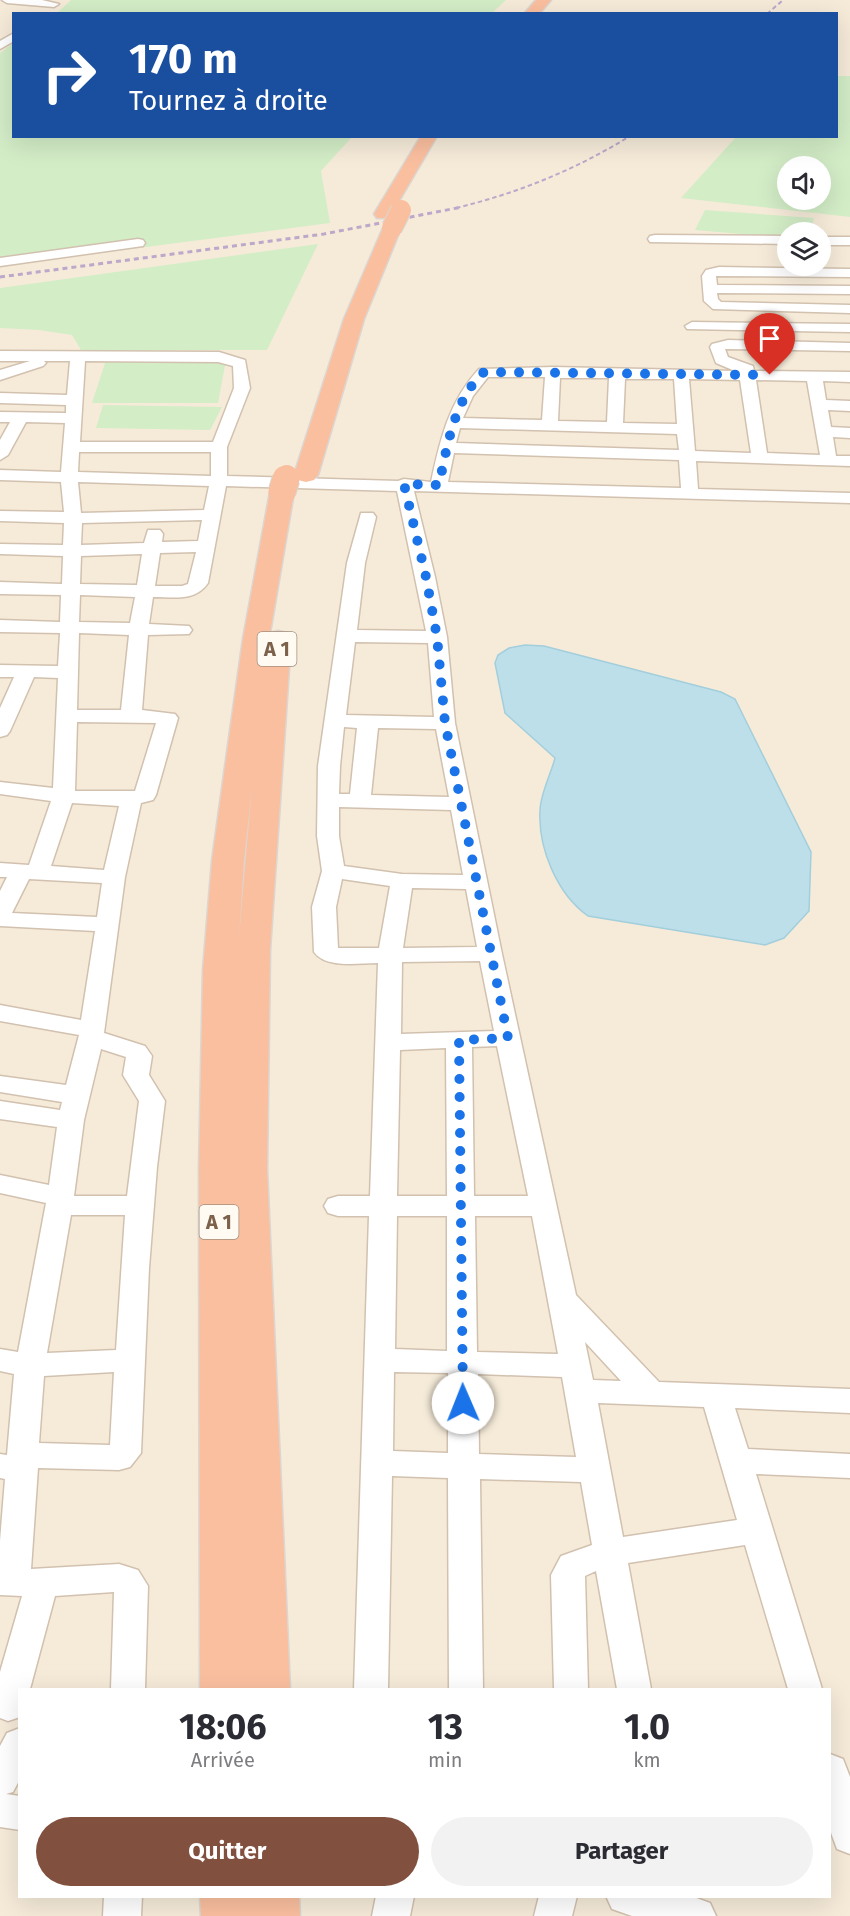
<!DOCTYPE html>
<html lang="fr">
<meta charset="utf-8">
<style>
:root{--surface:#fff;--page:#f2f2f3;--text:#2b2b33;--muted:#7c7c81;--accent:#82503e}
body{margin:0;font-family:"Fira Sans",sans-serif;background:var(--page);color:var(--text);height:100vh;display:flex;flex-direction:column;font-size:22px;white-space:nowrap}
*{box-sizing:border-box;margin:0}
p{font-size:20px;color:var(--muted)}
.icon{flex:none;width:33px;height:33px;fill:none;stroke:currentColor;stroke-width:2;stroke-linecap:round;stroke-linejoin:round}
.map{position:relative;flex:1;overflow:hidden}
.panel{position:absolute;left:18px;top:1688px;width:813px;height:210px;display:flex;flex-direction:column;background:var(--surface);border-radius:0px;box-shadow:0 6px 24px #0002}
.panel>*{flex:none}
.hud{position:absolute;left:12px;top:12px;width:826px;height:126px;border-radius:0px;box-shadow:0 6px 24px #0002;background:#1a4fa0;color:#fff;overflow:hidden}
.fabs{position:absolute;left:777px;top:156px;display:grid;gap:12px}
.fabs a{display:grid;place-items:center;width:54px;height:54px;border-radius:50%;background:var(--surface);box-shadow:0 6px 24px #0002;font-size:30px}
.pin{position:absolute;display:grid;place-items:center;width:51px;height:51px;color:#fff;margin:-62px -26px;border-radius:50% 50% 50% 0;rotate:-45deg;box-shadow:0 0 6px #0007}
.pin .icon{rotate:45deg}
.me{position:absolute;width:66px;margin:-33px;rotate:359deg;stroke-linejoin:round;filter:drop-shadow(0 0 4px #0008)}
.turn{display:flex;align-items:center;gap:21px;height:126px;padding:0 18px;font-size:27px}
.turn .icon{width:78px;height:78px;stroke-width:2.5}
.turn b{display:block;font-size:42px;line-height:51px}
.eta{display:flex;justify-content:space-evenly;align-items:center;height:102px;text-align:center}
.eta b{font-size:36px;font-weight:700;line-height:42px}
.cta{display:flex;gap:12px;margin-top:auto;padding:12px 18px}
.cta a{flex:1;height:69px;border-radius:36px;background:var(--accent);color:#fff;font-size:24px;font-weight:700;line-height:69px;text-align:center}
.cta a+a{background:var(--page);color:var(--text)}
.map>svg:first-child{display:block}
</style>
<div class="map">
<svg width="850" height="1916" viewBox="0 0 850 1916">
<rect width="100%" height="100%" fill="#fef8eb"/>
<path fill="#f6ebd9" fill-rule="evenodd" d="M0,0h850v1916h-850zM14,14h823v122h-823zM788,166h32v34h-32zM788,232h32v34h-32zM20,1689h810v207h-810z"/>
<g fill="#d3edc7" fill-rule="evenodd">
<path d="M71,0h435l-15,14 -434,-1z"/>
<path d="M13,43l1,93 338,1 -31,34 9,52 -330,43v-213z"/>
<path d="M837,76h13v141l-169,-19 55,-61 101,-1zM788,166h32v34h-32z"/>
<path d="M705,210l109,8 -4,14h-22l-1,6 -92,-8z"/>
<path d="M318,244l-51,106h-186l-9,-15 -33,-5 -39,-2v-40z"/>
<path d="M106,360h120l-8,43h-126z"/>
<path d="M103,405l119,2 -12,23 -114,-2z"/>
</g>
<path fill="#bddfea" stroke="#a3cedc" stroke-width="1.5" d="M525,645l19,1 177,46 14,7 76,153 -2,59 -25,27 -19,7 -177,-29c-31,-22 -50,-68 -48,-105 0,-17 11,-37 15,-53l-50,-45 -10,-50 3,-8 11,-7z"/>
<g fill="none" stroke-linecap="round" stroke-linejoin="round">
<g stroke="#d2c1af" stroke-width="3">
<g id="minor">
<path d="M2,0h40l17,4 -5,3 -47,-4z"/>
<path d="M14,33v8l-14,8v-8z"/>
<path d="M655,235l133,1v8l-138,-2 -2,-3 2,-3z"/>
<rect x="820" y="237" width="30" height="8"/>
<path d="M138,239l5,1 2,3 -2,3 -143,20v-8z"/>
<path d="M719,267l131,2v8l-134,-1 1,9 133,1v8l-133,-1 1,6 3,3 129,3v8l-137,-4 -9,-8 -2,-25 4,-6z"/>
<path d="M692,322l158,2v8l-163,-3 -2,-3z"/>
<path d="M728,340l122,3v8l-125,-2 3,8 25,9 1,5 96,1v10l-27,-1 3,19 24,1v10l-22,-1 3,17 19,1v10l-17,-1 3,19h14v10l-154,-5 2,28 152,4v10l-436,-12 21,86 12,60 8,86 47,231 74,341 83,87 191,7v24l-115,-5 13,41 102,5v24l-94,-4 66,215h-34l-43,-144 -117,18 23,126h-34l-21,-118 -11,5 3,113h-34l-3,-114 10,-19 31,-11 -11,-63 -101,-3 3,210h-34l-1,-211 -56,-2 -4,213h-34l15,-473h-31l-10,-3 -4,-7 4,-7 10,-3h32l8,-233c-19,0 -52,6 -64,-11l-2,-45 10,-36 -5,-35 1,-70 29,-203 14,-50h12l3,4 -11,46 -8,67 69,1 -29,-140 -171,-5 -18,97c-13,19 -34,14 -55,14l-4,27 40,2 3,4 -3,4 -41,1 -6,75 33,4 3,4 -22,77 -3,5 -12,3 -16,74 -21,156 41,13 7,10 -3,19 16,26 -8,66 -8,101 -8,185 -11,14 -11,3 -81,-2 -7,101 88,-5 19,6 10,16 -3,103h-34l3,-97 -59,4 -25,93h-10v28l-12,4 -8,-3v-46l22,-76 -22,-1v-54l5,-62 -5,-1v-24l7,1 7,-81 -14,-3v-22l18,3 28,-149 -46,-10v-18l49,10 8,-58 -57,-8v-18l60,9 2,-8 -62,-10v-16l66,9 13,-50 -79,-14v-16l81,15 14,-89 -95,-5v-35l7,-14h-7v-14l29,2 22,-64 -51,-7v-12l53,6 5,-110 -24,-1 -24,54 -3,4 -7,2v-29l14,-31h-14v-12l58,1 2,-33 -60,-1v-12l60,2 1,-27 -61,-1v-12l62,2 1,-28 -63,-2v-10l63,1 1,-22 -64,-2v-10l64,1 -3,-30 -61,-2v-10l61,2 4,-49 -39,-1 -18,33 -8,5v-20l10,-18h-10v-10l66,1v-8l-66,-2v-10l67,2 3,-34h-26l2,2 -3,3 -43,14v-10l30,-9h-30v-10l219,1 26,8 5,28 -23,59v29l171,5 6,-2 27,3c9,-42 18,-81 48,-113l74,-2 182,4 -19,-8 -6,-16 2,-3zM85,361l133,1 15,4 1,22 -21,54h-133zM488,377h57l-3,43 -79,-2 10,-22zM560,378h49l-2,44 -49,-1zM625,379h49l3,45 -54,-1zM689,379l51,1 11,73 -56,-2zM756,380l51,1 13,74 -53,-2zM460,428l217,6 2,16 -223,-7zM79,452h132v24l-133,-4zM454,453l225,7 2,28 -233,-6zM78,482l131,4 -5,24 -123,3zM202,520l-4,21 -36,1 1,-8 -3,-4h-12l-4,13 -63,2 1,-22zM196,552l-8,32 -6,2h-27l5,-33zM142,554l-5,31 -57,-1 1,-28zM80,595l55,2 -5,26 -51,-1zM79,633l50,2 -8,75h-44zM355,642l73,1 6,74 -88,-2zM77,722l79,1 -21,68h-60zM344,727l13,1 -7,66h-11l1,-28zM378,728l58,1 13,68 -78,-2zM72,803l47,3 -15,64 -53,-4zM339,807l112,3 12,65 -61,-1 -58,-8 -5,-30zM29,879l73,4 -5,34 -85,-4zM342,879l48,7 -11,62h-41l-2,-41zM412,888l54,1 11,58 -74,1zM480,961l14,70 -93,3 1,-72zM497,1046l31,150h-54l-2,-149zM446,1048l1,148h-50l3,-146zM101,1049l25,8 -3,18 16,26 -12,95h-53l10,-76zM71,1215h54l-9,135 -69,3zM397,1216h50v135l-52,-2zM475,1216h57l26,138 -81,-2zM585,1342l36,39 -28,-1zM114,1372l-4,73 -71,-2 5,-67zM394,1372l54,1v80l-55,-2zM478,1374l84,3 14,80 -97,-3zM598,1403l106,4 33,113 -114,17z"/>
<path d="M20,1728v51l-7,13 -7,2 14,2v34l-20,-3v-81l7,-13z"/>
<path d="M830,1754l13,5 7,18v77l-13,-5 -7,-19z"/>
<path d="M104,1896h38l-1,20h-38z"/>
<path d="M376,1896h38l-4,20h-38z"/>
<path d="M539,1896h38l-5,20h-38z"/>
<path d="M606,1896h85l19,7 6,13h-84l-20,-7z"/>
</g>
</g>
<g stroke="#ddd6d0" stroke-width="3">
<g id="highway">
<path d="M536,0h15l-12,14h-15z"/>
<path d="M421,136h16l-48,82h-12l-3,-4z"/>
<path d="M392,223l6,1 3,4 -37,91 -46,156 -4,5 -8,2 -8,-2 -4,-5 50,-156 39,-91 3,-4z"/>
<path d="M282,485l8,2 4,5 -24,141 8,-2 9,2 4,6 -21,311 -3,219 23,520h-90l-1,-519 4,-200 9,-109 17,-123 14,-99 27,-147 4,-5zM252,786l-13,151 5,-76z"/>
<path d="M200,1896h99l1,20h-99z"/>
</g>
</g>
<use href="#minor" fill="#fff" fill-rule="evenodd"/>
<use href="#highway" fill="#fabf9f" fill-rule="evenodd"/>
<g stroke="#bda7ca" stroke-width="2" stroke-dasharray="4.5 3" stroke-linecap="butt">
<path d="M767,14l16,-14"/>
<path d="M456,208c62,-15 119,-38 174,-72"/>
</g>
<path stroke="#bda7ca" stroke-width="3" stroke-dasharray="5 4" stroke-linecap="butt" d="M0,277l324,-43 138,-27"/>
<g stroke="#ddd6d0" stroke-width="22" stroke-linecap="butt">
<g id="highway-bridge-far1">
<path d="M392,228l9,-18"/>
<path d="M285,480l2,-5"/>
</g>
</g>
<g stroke="#ddd6d0" stroke-width="29" stroke-linecap="butt">
<path id="highway-bridge" d="M282,492l4,-13"/>
</g>
<use href="#highway-bridge-far1" stroke="#fabf9f" stroke-width="20"/>
<use href="#highway-bridge" stroke="#fabf9f" stroke-width="27"/>
</g>
<g fill="none" stroke-linecap="round" stroke-linejoin="round">
<path stroke="#1a73e8" stroke-width="10" stroke-dasharray="0 18" d="M463,1403l-4,-363 49,-2 -63,-315 -8,-86 -11,-60 -22,-93 35,1c8,-38 15,-86 45,-113l286,3"/>
</g>
<g text-anchor="middle" dominant-baseline="central" stroke-width="6" stroke-linejoin="round" paint-order="stroke">
<g fill="#fffbf3" stroke="#a38f7d" stroke-width="1.5">
<rect x="257.5" y="632" width="39" height="34" rx="4.5"/>
<rect x="199.5" y="1205" width="39" height="34" rx="4.5"/>
</g>
<g font-size="20" font-weight="bold" fill="#7c614b">
<text x="277" y="649">A 1</text>
<text x="219" y="1222">A 1</text>
</g>
</g>
</svg>
<div class="fabs">
<a><svg class="icon" aria-label="sound" viewBox="0 0 24 24"><path d="M4 9h4l5-4v14l-5-4H4zM17 9q2 3 0 6"/></svg></a>
<a><svg class="icon" aria-label="layers" viewBox="0 0 24 24"><path d="M12 4l9 5-9 5-9-5zM3 14l9 5 9-5"/></svg></a>
</div>
<div class="pin" style="left:770px;top:375px;background:#d93025"><svg class="icon" aria-label="arrive" viewBox="0 0 24 24"><path d="M6 21V4h12l-3 4 3 4H6"/></svg></div>
<svg class="me" style="left:463px;top:1403px" viewBox="-20 -20 40 40"><circle r="19" fill="#fff"/><path d="M0-13L10 11 0 6-10 11z" fill="#1a73e8"/></svg>
<div class="hud">
<div class="turn"><svg class="icon" aria-label="right" viewBox="0 0 24 24"><path d="M7 20v-9h11M14 6l5 5-5 5"/></svg><div><b>170 m</b>Tournez à droite</div></div>
</div>
<section class="panel">
<div class="eta">
<div><b>18:06</b><p>Arrivée</p></div>
<div><b>13</b><p>min</p></div>
<div><b>1.0</b><p>km</p></div>
</div>
<div class="cta"><a>Quitter</a><a>Partager</a></div>
</section>
</div>
